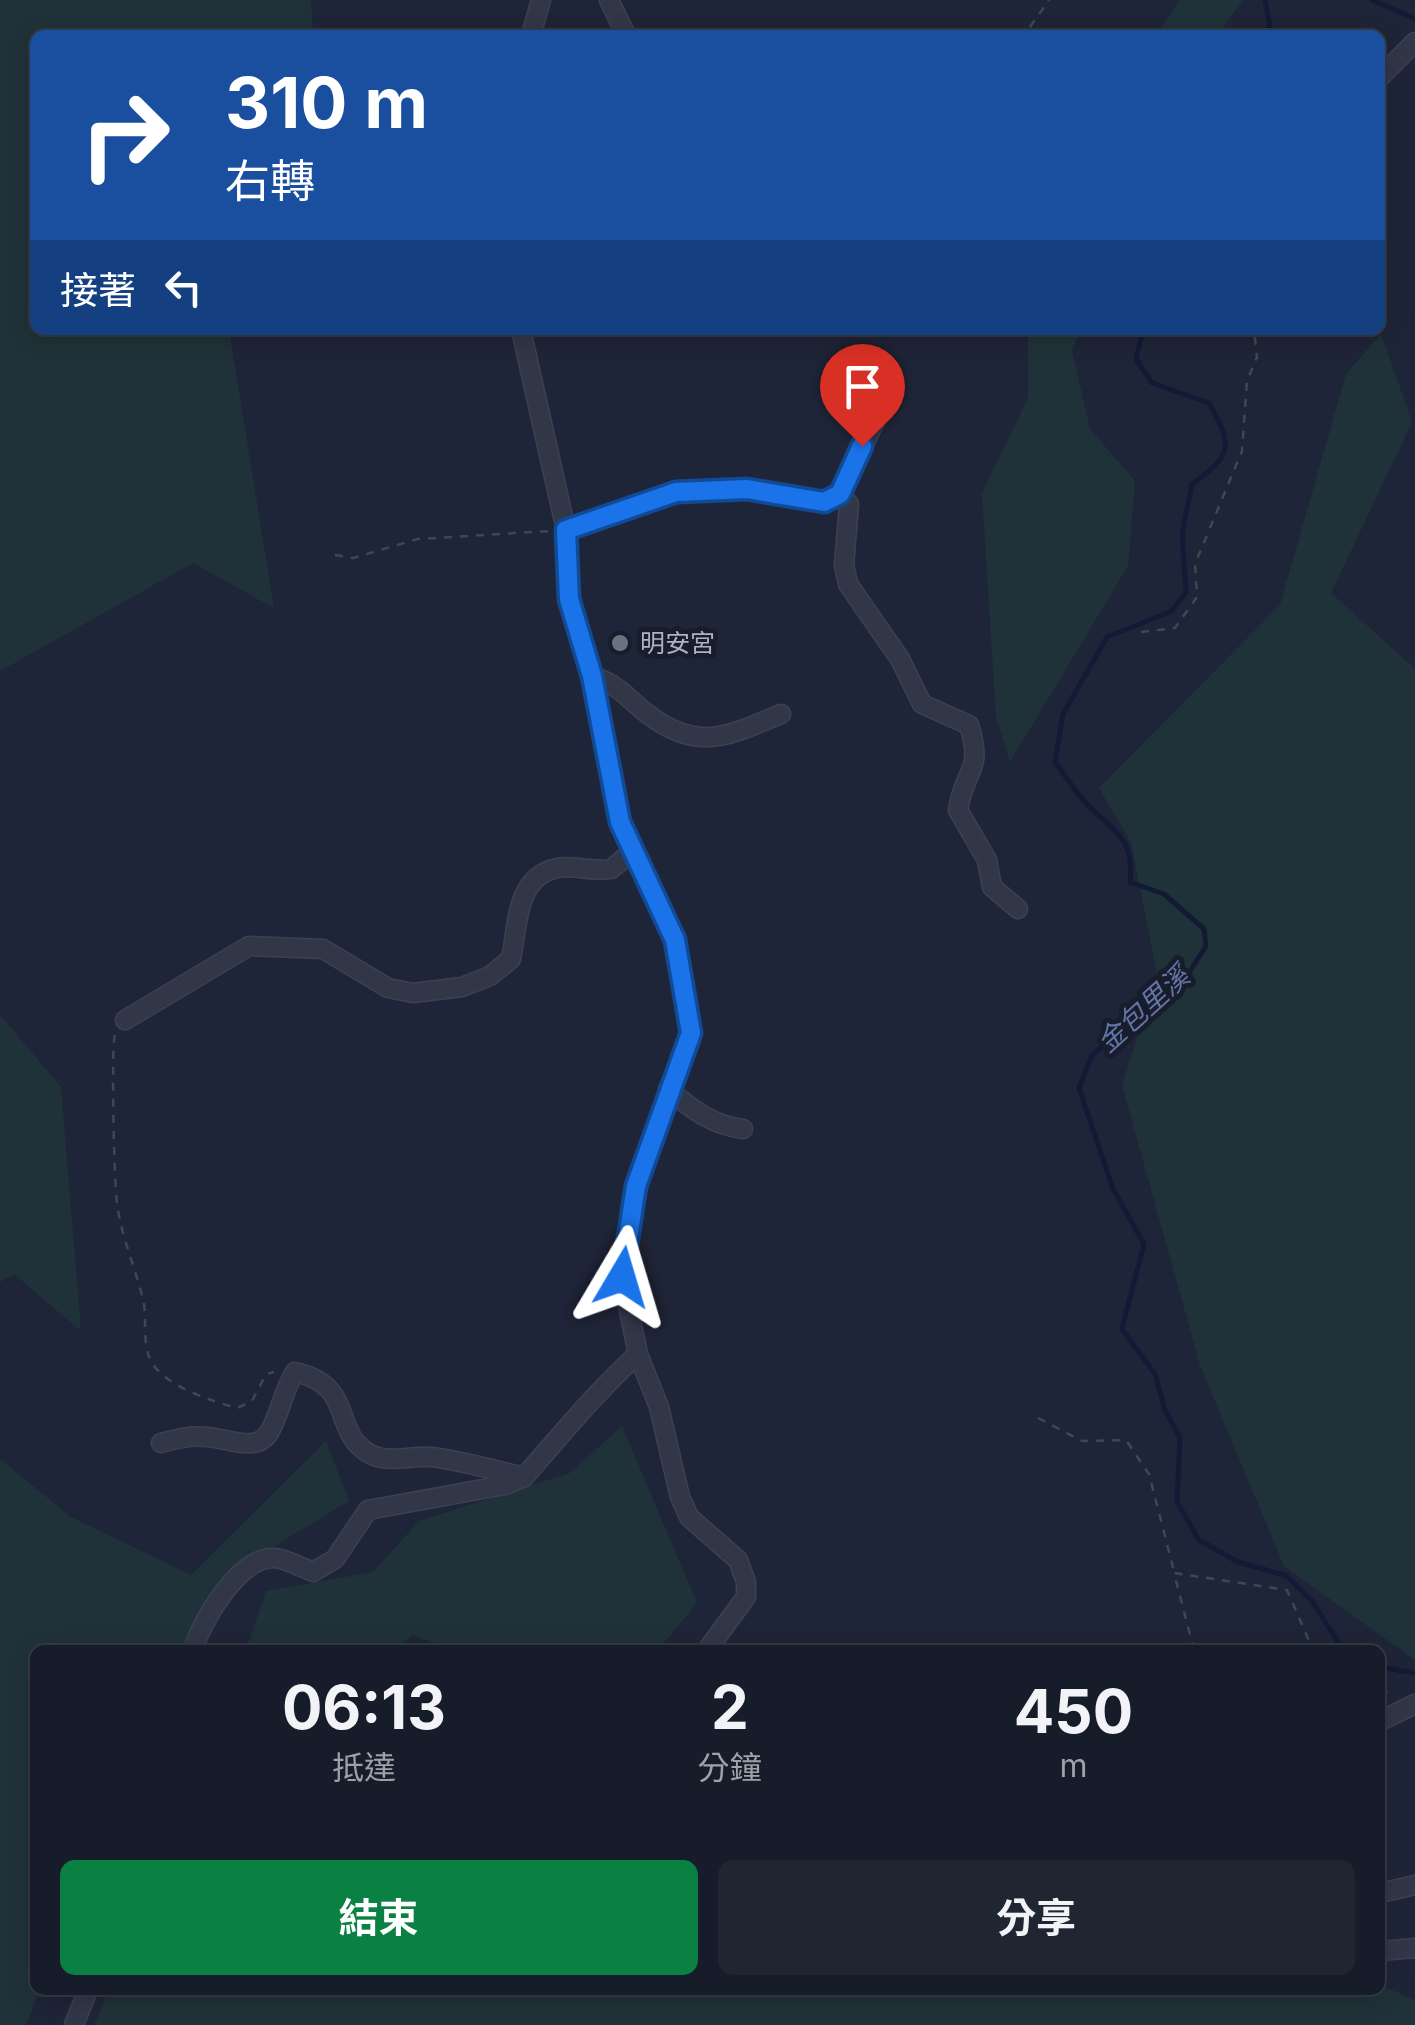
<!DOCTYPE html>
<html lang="zh-TW">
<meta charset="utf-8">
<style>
:root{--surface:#171c2a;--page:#202532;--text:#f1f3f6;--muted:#9ea1a8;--line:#363a47;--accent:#0b8043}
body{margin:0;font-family:Inter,"Noto Sans TC",sans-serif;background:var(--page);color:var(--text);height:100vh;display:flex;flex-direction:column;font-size:38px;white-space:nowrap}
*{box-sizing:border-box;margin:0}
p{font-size:32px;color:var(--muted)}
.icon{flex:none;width:55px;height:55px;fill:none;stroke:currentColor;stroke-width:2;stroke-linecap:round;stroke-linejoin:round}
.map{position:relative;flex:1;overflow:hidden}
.drawer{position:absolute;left:30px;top:1645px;width:1355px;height:350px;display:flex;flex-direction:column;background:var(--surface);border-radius:15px;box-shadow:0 5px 25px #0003,0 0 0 2px var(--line)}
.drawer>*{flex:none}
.hud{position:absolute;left:30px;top:30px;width:1355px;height:305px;border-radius:15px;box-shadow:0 5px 25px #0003,0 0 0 2px var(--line);background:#1a4fa0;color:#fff;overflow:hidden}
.pin{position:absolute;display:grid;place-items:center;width:85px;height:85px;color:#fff;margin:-102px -42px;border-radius:50% 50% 50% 0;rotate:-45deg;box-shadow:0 0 10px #0007}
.pin .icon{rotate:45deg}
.me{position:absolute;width:110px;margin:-55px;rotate:7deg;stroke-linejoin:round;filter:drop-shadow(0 0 8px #0008)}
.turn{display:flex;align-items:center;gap:35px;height:210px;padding:0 30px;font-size:45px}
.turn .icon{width:130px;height:130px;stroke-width:2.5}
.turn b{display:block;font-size:70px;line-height:85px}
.then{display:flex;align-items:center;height:95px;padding:0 30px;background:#0003;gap:20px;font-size:38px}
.eta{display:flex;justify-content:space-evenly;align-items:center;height:170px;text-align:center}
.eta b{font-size:60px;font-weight:700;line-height:70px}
.cta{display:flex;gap:20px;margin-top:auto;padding:20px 30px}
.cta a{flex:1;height:115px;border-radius:15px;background:var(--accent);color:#fff;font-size:40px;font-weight:700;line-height:115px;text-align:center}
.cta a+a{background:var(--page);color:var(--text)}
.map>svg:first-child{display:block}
</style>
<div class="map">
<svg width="1415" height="2025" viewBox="0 0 1415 2025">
<rect width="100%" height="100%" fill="#1f2538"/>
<g fill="#203239">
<path d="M0,0h311l2,35h-278v295h194l45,278 -81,-45 -193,108z"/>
<path d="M1180,0h63l-25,35h-62z"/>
<path d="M1028,330h53l-9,21 18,78 45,52 -7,85 -118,196 -14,-45 -14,-224 46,-95z"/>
<path d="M1381,334l31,88 -81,171 84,76v991l-131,-94 -84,-201 -78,-280 35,-110 -26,-133 -32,-54 181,-183 66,-231z"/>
<path d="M0,1015l61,72 20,244 -67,-57 -14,8z"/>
<path d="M622,1426l75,177 -39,47h-203l-43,-15 -16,15h-150l20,-59 107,-19 46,-51 151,-48z"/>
<path d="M326,1441l23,60 -127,77 -37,72h-150v340h5l-14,35h-26v-566l71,58 120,58z"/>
<path d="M1380,1985l35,15v25h-1320l13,-35h1272z"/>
</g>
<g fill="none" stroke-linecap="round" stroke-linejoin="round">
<g stroke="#121a35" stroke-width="5">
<path d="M1372,0l43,19"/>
<path d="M1264,35l6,-9 -5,-26"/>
<path d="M1143,330l-7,29 16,24 57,20c24,43 24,52 -17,81l-10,50 4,58 -14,19 -65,26 -44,77 -8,48c10,13 19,28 30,40 26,28 50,33 45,80l34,12 40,35 2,17 -16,25 -98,84 -13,33 34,101 31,55 -22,85 33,45 10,36 15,28 -3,64 22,38 39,22 49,14 25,25 31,49"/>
<path d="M1380,1667l35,6"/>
</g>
<g stroke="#3c4152" stroke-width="21">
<g id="street">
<path d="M609,0l17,35"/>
<path d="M531,35l10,-35"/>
<path d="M1380,77l35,-35"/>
<path d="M521,330l45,200 3,69 23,77 28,146 55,118 12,60 4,33 -55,153 -14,91 16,77 21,53 21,90 9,20 49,43 8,22v15l-39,53"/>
<path d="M840,494l38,-79"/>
<path d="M566,530l109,-38 72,-3 76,13 17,-8 9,10 -5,61 4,19 52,75 22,45 47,21c15,48 -5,43 -11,85l29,50 5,27 26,22"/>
<path d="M592,676c30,10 34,22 57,39 50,38 81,20 132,-1"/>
<path d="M125,1020l124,-74 74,3 65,39 25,5 49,-6 28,-11 21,-17c7,-33 4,-82 46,-91 17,-3 36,4 54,1l20,-16"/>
<path d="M668,1089c23,20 44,36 75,40"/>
<path d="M161,1443c15,-4 30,-8 46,-6 21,1 52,18 64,-8 10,-19 12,-38 24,-57 62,14 35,60 75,82 19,10 42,1 62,3 31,4 62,13 92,20 38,-43 72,-85 114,-123"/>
<path d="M193,1650c8,-28 47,-95 82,-92 12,1 27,10 38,14l22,-13 33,-49 137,-25 19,-8"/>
<path d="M1380,1721l35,-17"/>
<path d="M1380,1893l35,-8"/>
<path d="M1380,1951l35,-3"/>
<path d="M74,2025l14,-35"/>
</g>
</g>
<g stroke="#394b51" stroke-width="2.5" stroke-dasharray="8 8" stroke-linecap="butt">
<path d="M1016,35l14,-8 19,-27"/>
<path d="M335,555l18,3 65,-19 132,-8"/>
<path d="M1141,632l34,-4 22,-31 -2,-33 47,-113 5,-70 10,-24 -3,-27"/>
<path d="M115,1035c-4,7 -1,150 2,168 4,33 18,64 26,96 5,21 -3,50 12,68 16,21 57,34 82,41l15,-7 14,-27 8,-2"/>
<path d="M1038,1418l44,23 44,-1 23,34 25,97"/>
<path d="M1194,1650l-20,-77 113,17 26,60"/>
<path d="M1380,1691l14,2"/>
</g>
<use href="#street" stroke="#323748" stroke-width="18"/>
</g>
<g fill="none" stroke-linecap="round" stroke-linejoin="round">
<g stroke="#114b97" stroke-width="25">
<path id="route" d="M622,1277l14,-91 55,-153 -16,-93 -55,-118 -28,-146 -23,-77 -3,-69 110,-38 71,-3 77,13 16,-8 22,-48"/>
</g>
<use href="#route" stroke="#1a73e8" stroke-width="18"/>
</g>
<circle fill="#6b7280" stroke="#181d2c" stroke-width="4" cx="620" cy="643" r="10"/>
<g text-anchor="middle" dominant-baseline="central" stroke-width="10" stroke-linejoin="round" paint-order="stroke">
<g font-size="25" fill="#acb1c5" stroke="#181d2c" text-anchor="start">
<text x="640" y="643">明安宮</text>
</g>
<g font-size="28" font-style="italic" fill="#6374a7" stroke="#181d2c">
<text transform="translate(1143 1009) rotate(-42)">金包里溪</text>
</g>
</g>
</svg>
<div class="pin" style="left:862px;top:446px;background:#d93025"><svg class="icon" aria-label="arrive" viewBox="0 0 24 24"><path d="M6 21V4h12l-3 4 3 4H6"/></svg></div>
<svg class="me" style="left:622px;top:1277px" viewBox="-20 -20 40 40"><path d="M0-17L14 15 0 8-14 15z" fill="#1a73e8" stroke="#fff" stroke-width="4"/></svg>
<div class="hud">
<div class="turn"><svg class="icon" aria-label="right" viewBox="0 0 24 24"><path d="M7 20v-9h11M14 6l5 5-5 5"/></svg><div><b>310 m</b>右轉</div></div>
<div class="then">接著<svg class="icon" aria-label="left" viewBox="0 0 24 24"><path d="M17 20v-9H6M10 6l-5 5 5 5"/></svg></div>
</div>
<section class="drawer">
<div class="eta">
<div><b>06:13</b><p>抵達</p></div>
<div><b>2</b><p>分鐘</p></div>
<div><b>450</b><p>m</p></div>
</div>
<div class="cta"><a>結束</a><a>分享</a></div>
</section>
</div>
